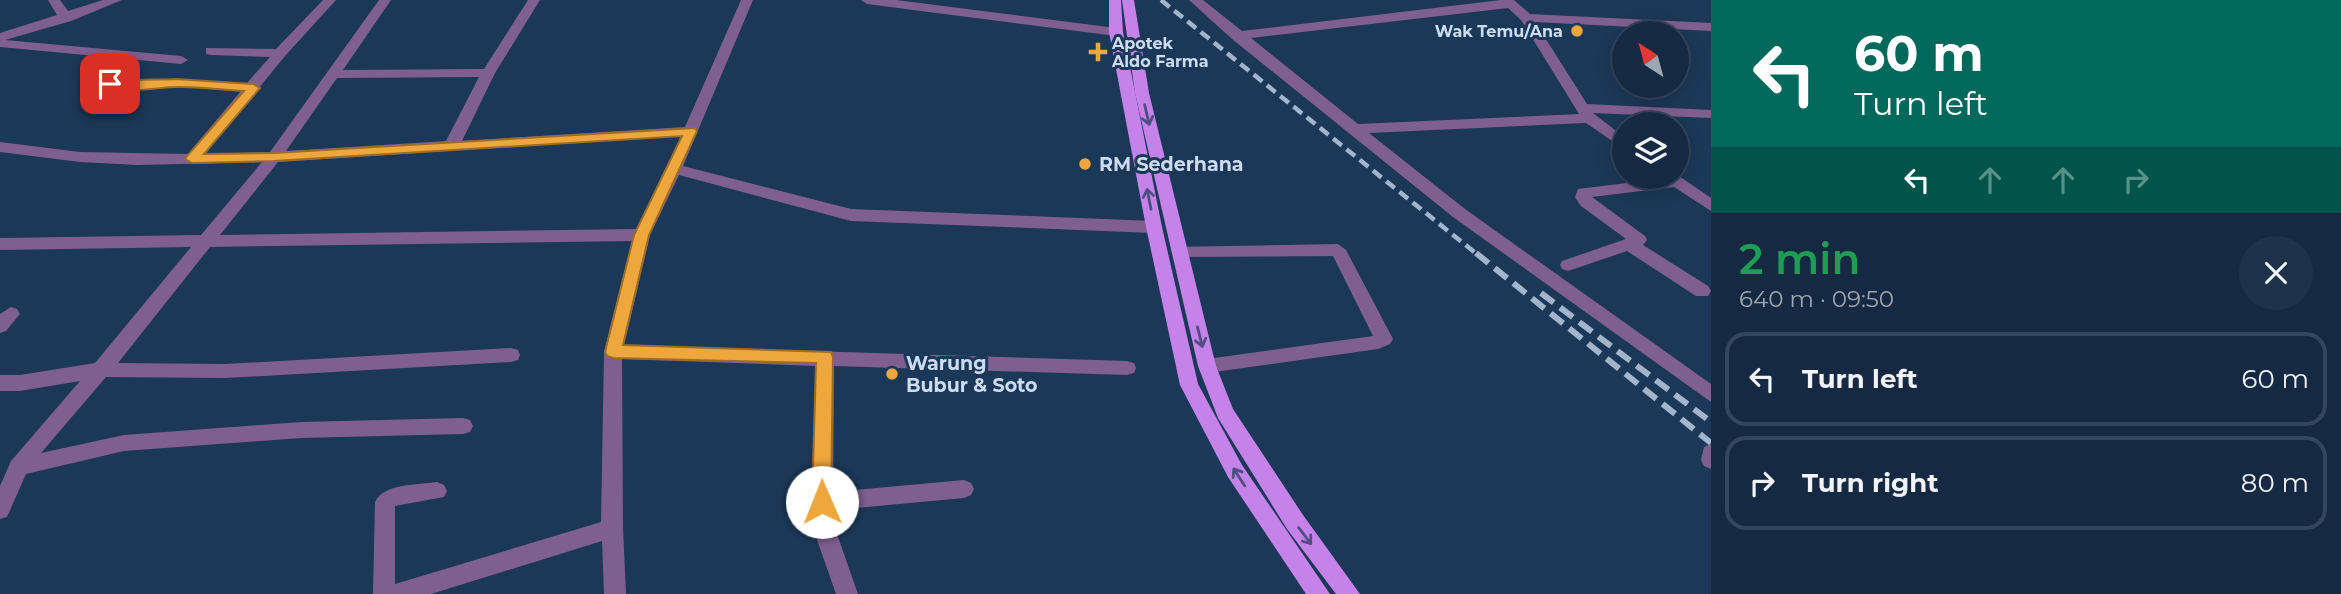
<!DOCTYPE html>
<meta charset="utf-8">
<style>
:root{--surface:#152a42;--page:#1e3249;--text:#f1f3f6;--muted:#9da7b2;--line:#34465b}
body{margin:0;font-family:Montserrat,sans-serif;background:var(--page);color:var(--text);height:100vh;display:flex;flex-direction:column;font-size:26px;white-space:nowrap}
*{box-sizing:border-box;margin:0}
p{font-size:23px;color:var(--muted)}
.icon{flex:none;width:38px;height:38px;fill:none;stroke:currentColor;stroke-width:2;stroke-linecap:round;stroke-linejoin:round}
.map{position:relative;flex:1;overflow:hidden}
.sheet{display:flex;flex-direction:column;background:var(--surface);width:630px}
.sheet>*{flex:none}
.hud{background:#00695c;color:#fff;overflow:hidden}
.needle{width:46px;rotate:324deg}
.buttons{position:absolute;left:1612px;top:21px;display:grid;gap:14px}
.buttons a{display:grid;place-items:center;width:77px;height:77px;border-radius:50%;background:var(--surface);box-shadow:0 4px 18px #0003,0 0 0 2px var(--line);font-size:35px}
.pin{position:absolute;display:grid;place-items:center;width:60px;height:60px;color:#fff;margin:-30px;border-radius:14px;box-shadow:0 4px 10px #0006}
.me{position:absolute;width:77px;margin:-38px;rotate:359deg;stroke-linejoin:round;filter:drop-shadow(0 0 5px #0008)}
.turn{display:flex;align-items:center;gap:24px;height:147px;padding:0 28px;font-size:32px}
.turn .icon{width:91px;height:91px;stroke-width:2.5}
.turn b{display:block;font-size:49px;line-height:60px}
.lanes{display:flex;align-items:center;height:66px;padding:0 28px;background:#0003;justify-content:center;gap:35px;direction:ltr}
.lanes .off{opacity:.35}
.round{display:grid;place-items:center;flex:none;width:74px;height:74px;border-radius:37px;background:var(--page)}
.overview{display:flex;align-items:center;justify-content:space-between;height:119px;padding:0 28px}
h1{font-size:42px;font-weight:600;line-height:52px;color:#1e9e55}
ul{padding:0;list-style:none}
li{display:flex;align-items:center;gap:21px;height:94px;margin:0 14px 10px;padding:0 14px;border:4px solid var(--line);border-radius:21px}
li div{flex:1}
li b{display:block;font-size:26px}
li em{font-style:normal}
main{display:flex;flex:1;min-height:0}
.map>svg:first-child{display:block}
</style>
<main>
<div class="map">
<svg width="1711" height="594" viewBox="0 0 1711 594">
<rect width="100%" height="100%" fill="#1c3858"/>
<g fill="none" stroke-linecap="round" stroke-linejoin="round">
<g fill="#7f5f90" fill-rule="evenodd">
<path d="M48,0h12l8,11 35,-11h19l-51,21 -66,19 176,16 7,4 -7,4 -181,-17v-14l57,-18z"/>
<path d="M323,0h13l-51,56 -80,98 65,-2 109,-152h12l-48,70 141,-1 44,-69h12l-45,73 -33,68 223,-14 56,-127h12l-70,166 168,43 303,12 8,6 -8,6 -303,-12 -172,-46 -29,60 -26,110 503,16 7,2 2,5 -2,5 -7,2 -293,-9 -1,126 131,-12 7,3 3,6 -3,6 -7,3 -130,12 3,24 21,60h-22l-21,-60 -3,-32 4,-136 -194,-7 1,169 3,66h-22l-2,-53 -171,53h-58l2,-92c9,-19 43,-17 62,-20l7,3 3,6 -3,6 -49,9v78l206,-62 3,-170 28,-111 -422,6 -92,116 107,1 286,-16 7,2 2,5 -2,5 -7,2 -286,16 -119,-1 -65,76 83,-18 177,-13 162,-4 7,2 3,6 -3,6 -7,2 -162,4 -177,13 -98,23 -19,43 -7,2v-33l11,-25 69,-80 -60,10h-20v-16h20l75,-12 96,-116 -191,3v-12l201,-3 61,-73 -125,3 -57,-3 -80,-10v-10l80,10 108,2 53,-63 -65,-4 -30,3 -36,-2 -5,-1v-6l71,-2 71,4 23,-26 -59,-2 -5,-1v-6l70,1zM479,77l-33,64 -160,10 51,-73zM681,136l-44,93 -417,6 58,-73z"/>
<path d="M861,0h35l220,28 7,4 -7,4 -249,-32z"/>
<path d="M1189,0h14l39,31 259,-31h13l16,14 181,9v8l-176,-9 52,82 124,6v8l-118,-5 31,24v12l-38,-26 -217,10 96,76 246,175v18l-258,-185 -221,-178zM1508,8l13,12 58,94 -221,10 -107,-86z"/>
<path d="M1676,174l35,24v13l-37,-24 -82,10 53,39 2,4 -4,5 65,41 3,5 -3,5h-12l-69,-45 -59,20 -6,-2 -2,-4 2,-4 64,-22 -45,-33 -6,-9 3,-8 98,-12z"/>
<path d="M1338,244l8,6 47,89 -3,5 -12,5 -171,24 -7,-2 -2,-5 2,-5 7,-2 166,-23 -40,-80 -154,1 -8,-6 2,-4z"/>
<path d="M11,307l6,2 3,5 -14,17 -6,2v-19z"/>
<path d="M1711,444v25l-7,-3 -3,-6 3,-13z"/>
</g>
<g fill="#c582e8" fill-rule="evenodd">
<path d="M1109,0h12l2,32 39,195 36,157 44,81 88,129h-24l-78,-117 -48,-92 -34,-158 -37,-195z"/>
<path d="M1122,0h12l15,93 67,273 17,43 70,106 57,79h-24l-49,-65 -69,-111 -20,-52 -63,-273z"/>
</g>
<path stroke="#a1b5cc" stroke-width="4.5" stroke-dasharray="11 6" stroke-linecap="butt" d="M1161,0l317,255"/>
<g stroke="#a1b5cc" stroke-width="6" stroke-dasharray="16 8" stroke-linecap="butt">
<path d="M1476,253l235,190"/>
<path d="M1541,293l170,129"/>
</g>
</g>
<defs><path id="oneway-shaft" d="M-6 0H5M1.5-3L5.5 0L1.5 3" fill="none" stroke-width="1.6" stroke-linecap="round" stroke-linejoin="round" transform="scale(1.75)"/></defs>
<g stroke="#4f4e83">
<use href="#oneway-shaft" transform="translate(1147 115) rotate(77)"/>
<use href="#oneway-shaft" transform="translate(1149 199) rotate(-101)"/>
<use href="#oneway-shaft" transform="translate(1200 337) rotate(76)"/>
<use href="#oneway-shaft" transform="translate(1239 477) rotate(-123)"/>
<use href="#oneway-shaft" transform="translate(1305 536) rotate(53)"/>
</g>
<path fill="#eea73d" stroke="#9b6d28" stroke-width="2" d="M176,79l77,5 7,4 -56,66 70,-1 421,-25 2,3 -48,104 -26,110 208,7 2,5 -2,145 -2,6 -7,3 -7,-3 -3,-6 4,-139 -203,-5 -6,-2 -2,-4 29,-117 48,-99 -408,25 -82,2 -7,-4 2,-3 57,-65c-23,-1 -46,-5 -68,-4 -18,0 -58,9 -72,-3 7,-5 58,-4 72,-5z"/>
<g fill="#eea73d" stroke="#1c3858" stroke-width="2.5">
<circle cx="1577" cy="31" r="7"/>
<path d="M1094.5 41.5h7v7h7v7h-7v7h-7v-7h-7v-7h7z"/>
<circle cx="1085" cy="164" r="7"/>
<circle cx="892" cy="374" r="7"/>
</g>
<g text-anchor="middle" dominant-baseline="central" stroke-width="6" stroke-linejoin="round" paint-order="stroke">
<g font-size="16" font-weight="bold" fill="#ccddf2" stroke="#1c3858" text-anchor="end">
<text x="1563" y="31">Wak Temu/Ana</text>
<text x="1112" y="43" text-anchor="start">Apotek<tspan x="1112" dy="18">Aldo Farma</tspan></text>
</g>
<g font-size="19" font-weight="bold" fill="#ccddf2" stroke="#1c3858" text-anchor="start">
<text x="1099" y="164">RM Sederhana</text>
<text x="906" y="363">Warung<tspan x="906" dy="22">Bubur &amp; Soto</tspan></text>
</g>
</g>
</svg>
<div class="buttons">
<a><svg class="needle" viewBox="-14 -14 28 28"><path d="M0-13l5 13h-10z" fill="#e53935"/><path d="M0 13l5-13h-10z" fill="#9da7b2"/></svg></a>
<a><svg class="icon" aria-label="layers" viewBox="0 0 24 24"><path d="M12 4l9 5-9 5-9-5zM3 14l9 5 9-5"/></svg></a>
</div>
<div class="pin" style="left:110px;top:84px;background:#d93025"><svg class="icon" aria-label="arrive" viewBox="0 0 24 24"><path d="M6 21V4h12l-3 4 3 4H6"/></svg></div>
<svg class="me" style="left:822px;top:502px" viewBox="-20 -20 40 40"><circle r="19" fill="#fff"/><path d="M0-13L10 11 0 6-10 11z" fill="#eea73d"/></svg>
</div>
<section class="sheet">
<div class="hud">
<div class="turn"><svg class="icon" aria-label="left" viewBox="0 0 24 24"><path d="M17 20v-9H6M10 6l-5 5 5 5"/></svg><div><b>60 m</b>Turn left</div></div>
<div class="lanes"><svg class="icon" aria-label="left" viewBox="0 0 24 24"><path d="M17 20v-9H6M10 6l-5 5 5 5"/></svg><svg class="icon off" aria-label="ahead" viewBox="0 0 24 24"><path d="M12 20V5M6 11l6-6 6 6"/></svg><svg class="icon off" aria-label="ahead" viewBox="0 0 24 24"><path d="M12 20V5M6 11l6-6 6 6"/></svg><svg class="icon off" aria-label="right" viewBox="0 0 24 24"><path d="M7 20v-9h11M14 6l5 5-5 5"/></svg></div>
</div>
<div class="overview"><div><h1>2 min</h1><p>640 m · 09:50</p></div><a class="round"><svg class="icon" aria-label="close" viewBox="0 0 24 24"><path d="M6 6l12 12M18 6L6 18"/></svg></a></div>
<ul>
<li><svg class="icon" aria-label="left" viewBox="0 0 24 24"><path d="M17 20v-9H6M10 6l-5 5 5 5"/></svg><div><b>Turn left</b></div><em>60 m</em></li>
<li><svg class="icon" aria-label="right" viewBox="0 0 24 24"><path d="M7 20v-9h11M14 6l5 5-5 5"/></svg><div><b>Turn right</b></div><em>80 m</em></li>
</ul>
</section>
</main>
